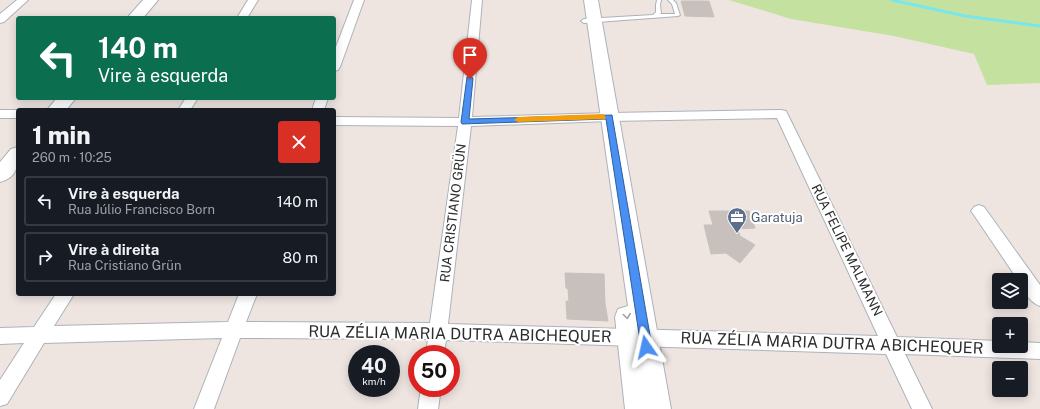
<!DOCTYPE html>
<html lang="pt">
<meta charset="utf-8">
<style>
:root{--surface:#171b24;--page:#20242c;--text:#f1f3f6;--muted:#9ea1a6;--line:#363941}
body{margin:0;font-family:"Public Sans",sans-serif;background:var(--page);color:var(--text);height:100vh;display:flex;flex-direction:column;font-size:15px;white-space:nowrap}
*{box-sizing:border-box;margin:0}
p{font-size:13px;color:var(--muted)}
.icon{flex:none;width:22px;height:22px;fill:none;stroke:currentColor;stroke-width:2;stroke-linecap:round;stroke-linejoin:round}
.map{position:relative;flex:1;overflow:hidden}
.drawer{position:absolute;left:16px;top:108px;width:320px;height:188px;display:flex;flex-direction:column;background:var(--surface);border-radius:4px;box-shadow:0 2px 10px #0003}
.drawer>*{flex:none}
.banner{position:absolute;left:16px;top:16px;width:320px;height:84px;border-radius:4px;box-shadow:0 2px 10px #0003;background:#0b6e4f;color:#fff;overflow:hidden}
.buttons{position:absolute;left:992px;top:273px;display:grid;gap:8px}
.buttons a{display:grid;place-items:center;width:36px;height:36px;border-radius:4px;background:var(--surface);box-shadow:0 2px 10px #0003;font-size:20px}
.speed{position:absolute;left:348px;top:345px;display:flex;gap:8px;font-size:20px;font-weight:700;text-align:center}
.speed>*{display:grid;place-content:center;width:52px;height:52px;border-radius:50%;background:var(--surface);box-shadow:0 2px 10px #0003;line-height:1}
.speed small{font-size:10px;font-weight:400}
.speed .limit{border:6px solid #d22;background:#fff;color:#111}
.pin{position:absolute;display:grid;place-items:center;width:34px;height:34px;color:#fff;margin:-41px -17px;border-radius:50% 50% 50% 0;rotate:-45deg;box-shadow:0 0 4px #0007}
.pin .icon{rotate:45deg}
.me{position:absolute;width:44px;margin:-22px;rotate:349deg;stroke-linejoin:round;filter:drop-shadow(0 0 3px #0008)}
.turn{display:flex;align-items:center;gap:14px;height:84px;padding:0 16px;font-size:18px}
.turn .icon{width:52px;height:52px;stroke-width:2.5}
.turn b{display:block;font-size:28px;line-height:34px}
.round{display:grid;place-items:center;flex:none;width:42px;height:42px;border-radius:4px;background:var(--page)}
.head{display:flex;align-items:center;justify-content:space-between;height:68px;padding:0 16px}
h1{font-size:24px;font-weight:800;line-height:30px}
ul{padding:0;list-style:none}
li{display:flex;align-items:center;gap:12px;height:50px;margin:0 8px 6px;padding:0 8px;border:2px solid var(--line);border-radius:4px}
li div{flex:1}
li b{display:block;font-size:15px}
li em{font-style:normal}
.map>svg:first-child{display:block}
</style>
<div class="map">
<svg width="1040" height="409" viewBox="0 0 1040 409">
<rect width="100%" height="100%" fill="#eee5e1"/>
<path fill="#c5e1a0" d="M729,0h311v83l-53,2 -13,-31 -80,-18 -103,-17z"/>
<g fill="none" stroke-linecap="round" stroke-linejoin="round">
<path stroke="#79e6ea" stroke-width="3" d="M892,0l73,16 75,10"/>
</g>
<g fill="#c7c0bc" stroke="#c9c0ba">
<path d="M681,1h28l5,16 -29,-1z"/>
<path d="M709,211h40l6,17 -17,1 2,7 15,9 -15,18 -14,-10 -15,1 -7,-29h9z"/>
<path d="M565,273l39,1 1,29 3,18 -41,-2 -1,-18h3l-1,-12 -2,-1z"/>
</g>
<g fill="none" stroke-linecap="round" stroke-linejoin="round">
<g stroke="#adb2b9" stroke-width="2">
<path id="lane" d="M657,0h4l-1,5 1,8 -1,1h15l-3,-10 -4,-4h5l3,3 4,12 -2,1 -94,7 -3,-2 3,-2 69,-4 3,-3v-7z"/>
</g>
<g stroke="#adb2b9" stroke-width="2">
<g id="street">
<path d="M17,0h11l-24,22 -4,1v-9z"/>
<path d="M248,0h10l-11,18h-10z"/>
<path d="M354,0h10l-24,67 -2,3 -4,1v-19z"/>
<path d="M472,0h10l-10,117 138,-4 171,-3 5,1 111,226 102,4v5h22v-4l19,1v16l-135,-5 27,55h-20l-26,-55 -440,-14 -2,14h-18l2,-15 -188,-1 -26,71h-20l28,-71 -178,5 -37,61 -7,2v-26l24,-37 -24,1v-16l34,-1 22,-33h18l-20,32 174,-4 11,-28h18l-11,28 184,1 28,-197 -124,-1v-8l125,1zM777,118l101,218 -430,-12 23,-198 139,-5z"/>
<path d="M186,98h12l-8,12h-12z"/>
<path d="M316,98h12l-4,12h-12z"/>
<path d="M0,110h19l-1,8h-18z"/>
<path d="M979,205l5,2 56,78v21c-9,-3 -19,-16 -19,-26h-3l-44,-65 -3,-4 3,-4z"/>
<path d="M421,388h20l-3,21h-20z"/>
</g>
</g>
<g stroke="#adb2b9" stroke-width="2">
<g id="secondary">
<path d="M143,0h15l-15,18h-16z"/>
<path d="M584,0h14l73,409h-46l-10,-92 3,-8 10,-3z"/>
<path d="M57,98h19l-10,12h-19z"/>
<path d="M18,147c0,17 1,30 -18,35v-20l11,-13z"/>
</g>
</g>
<use href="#lane" fill="#fff" fill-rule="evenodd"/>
<use href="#street" fill="#fff" fill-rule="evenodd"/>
<use href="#secondary" fill="#fff" fill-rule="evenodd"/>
</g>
<defs><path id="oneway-chevron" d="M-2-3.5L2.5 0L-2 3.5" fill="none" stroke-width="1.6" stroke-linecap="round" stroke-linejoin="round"/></defs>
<use stroke="#a0a0a0" href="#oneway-chevron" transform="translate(627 316) rotate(82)"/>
<path fill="#4990f2" stroke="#2f5e9d" d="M467,77h5l1,2 -4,40 143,-4 40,232 -2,4 -4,1 -3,-1 -2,-4 -35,-228 -144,5 -1,-2z"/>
<path fill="#f59e0b" d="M603,114l3,3 -1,2 -87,3 -4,-2 4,-3z"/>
<defs>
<g id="office-pin" transform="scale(1)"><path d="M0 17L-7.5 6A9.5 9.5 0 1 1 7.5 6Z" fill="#5c6f8a" stroke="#fff"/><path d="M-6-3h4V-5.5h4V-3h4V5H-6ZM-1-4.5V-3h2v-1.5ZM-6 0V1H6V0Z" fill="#fff"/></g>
</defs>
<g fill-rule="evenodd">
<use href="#office-pin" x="737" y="217"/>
</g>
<g text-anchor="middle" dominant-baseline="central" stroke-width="4" stroke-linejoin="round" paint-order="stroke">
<g font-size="13" fill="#2d2d2d" stroke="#fff">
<text transform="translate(453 213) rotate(-83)">RUA CRISTIANO GRÜN</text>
<text transform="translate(847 250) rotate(64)">RUA FELIPE MALMANN</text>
</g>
<g font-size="13" fill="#4e5e75" stroke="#fff" text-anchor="start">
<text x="751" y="217">Garatuja</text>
</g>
<g font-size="16" fill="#2d2d2d" stroke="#fff">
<text transform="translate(460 334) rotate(1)">RUA ZÉLIA MARIA DUTRA ABICHEQUER</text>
<text transform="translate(832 343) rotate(2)">RUA ZÉLIA MARIA DUTRA ABICHEQUER</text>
</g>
</g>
</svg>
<div class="buttons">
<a><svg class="icon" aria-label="layers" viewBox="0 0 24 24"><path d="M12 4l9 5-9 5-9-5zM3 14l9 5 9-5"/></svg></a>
<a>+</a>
<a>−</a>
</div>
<div class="speed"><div>40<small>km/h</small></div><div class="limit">50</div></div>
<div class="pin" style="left:470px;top:79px;background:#d93025"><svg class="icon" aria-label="arrive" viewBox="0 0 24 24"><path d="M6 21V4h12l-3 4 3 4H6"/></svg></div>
<svg class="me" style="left:646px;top:347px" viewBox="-20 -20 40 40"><path d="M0-17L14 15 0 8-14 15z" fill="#4990f2" stroke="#fff" stroke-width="4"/></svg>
<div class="banner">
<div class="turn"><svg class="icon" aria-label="left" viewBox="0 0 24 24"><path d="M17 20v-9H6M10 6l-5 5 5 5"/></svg><div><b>140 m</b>Vire à esquerda</div></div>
</div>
<section class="drawer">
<div class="head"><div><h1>1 min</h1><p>260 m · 10:25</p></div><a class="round" style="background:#d93025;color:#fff"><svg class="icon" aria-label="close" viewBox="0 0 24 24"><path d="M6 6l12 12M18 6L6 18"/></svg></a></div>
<ul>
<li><svg class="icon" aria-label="left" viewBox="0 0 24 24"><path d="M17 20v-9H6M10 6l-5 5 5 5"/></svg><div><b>Vire à esquerda</b><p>Rua Júlio Francisco Born</p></div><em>140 m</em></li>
<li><svg class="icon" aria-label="right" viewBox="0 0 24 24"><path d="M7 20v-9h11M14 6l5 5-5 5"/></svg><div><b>Vire à direita</b><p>Rua Cristiano Grün</p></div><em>80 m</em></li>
</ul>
</section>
</div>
